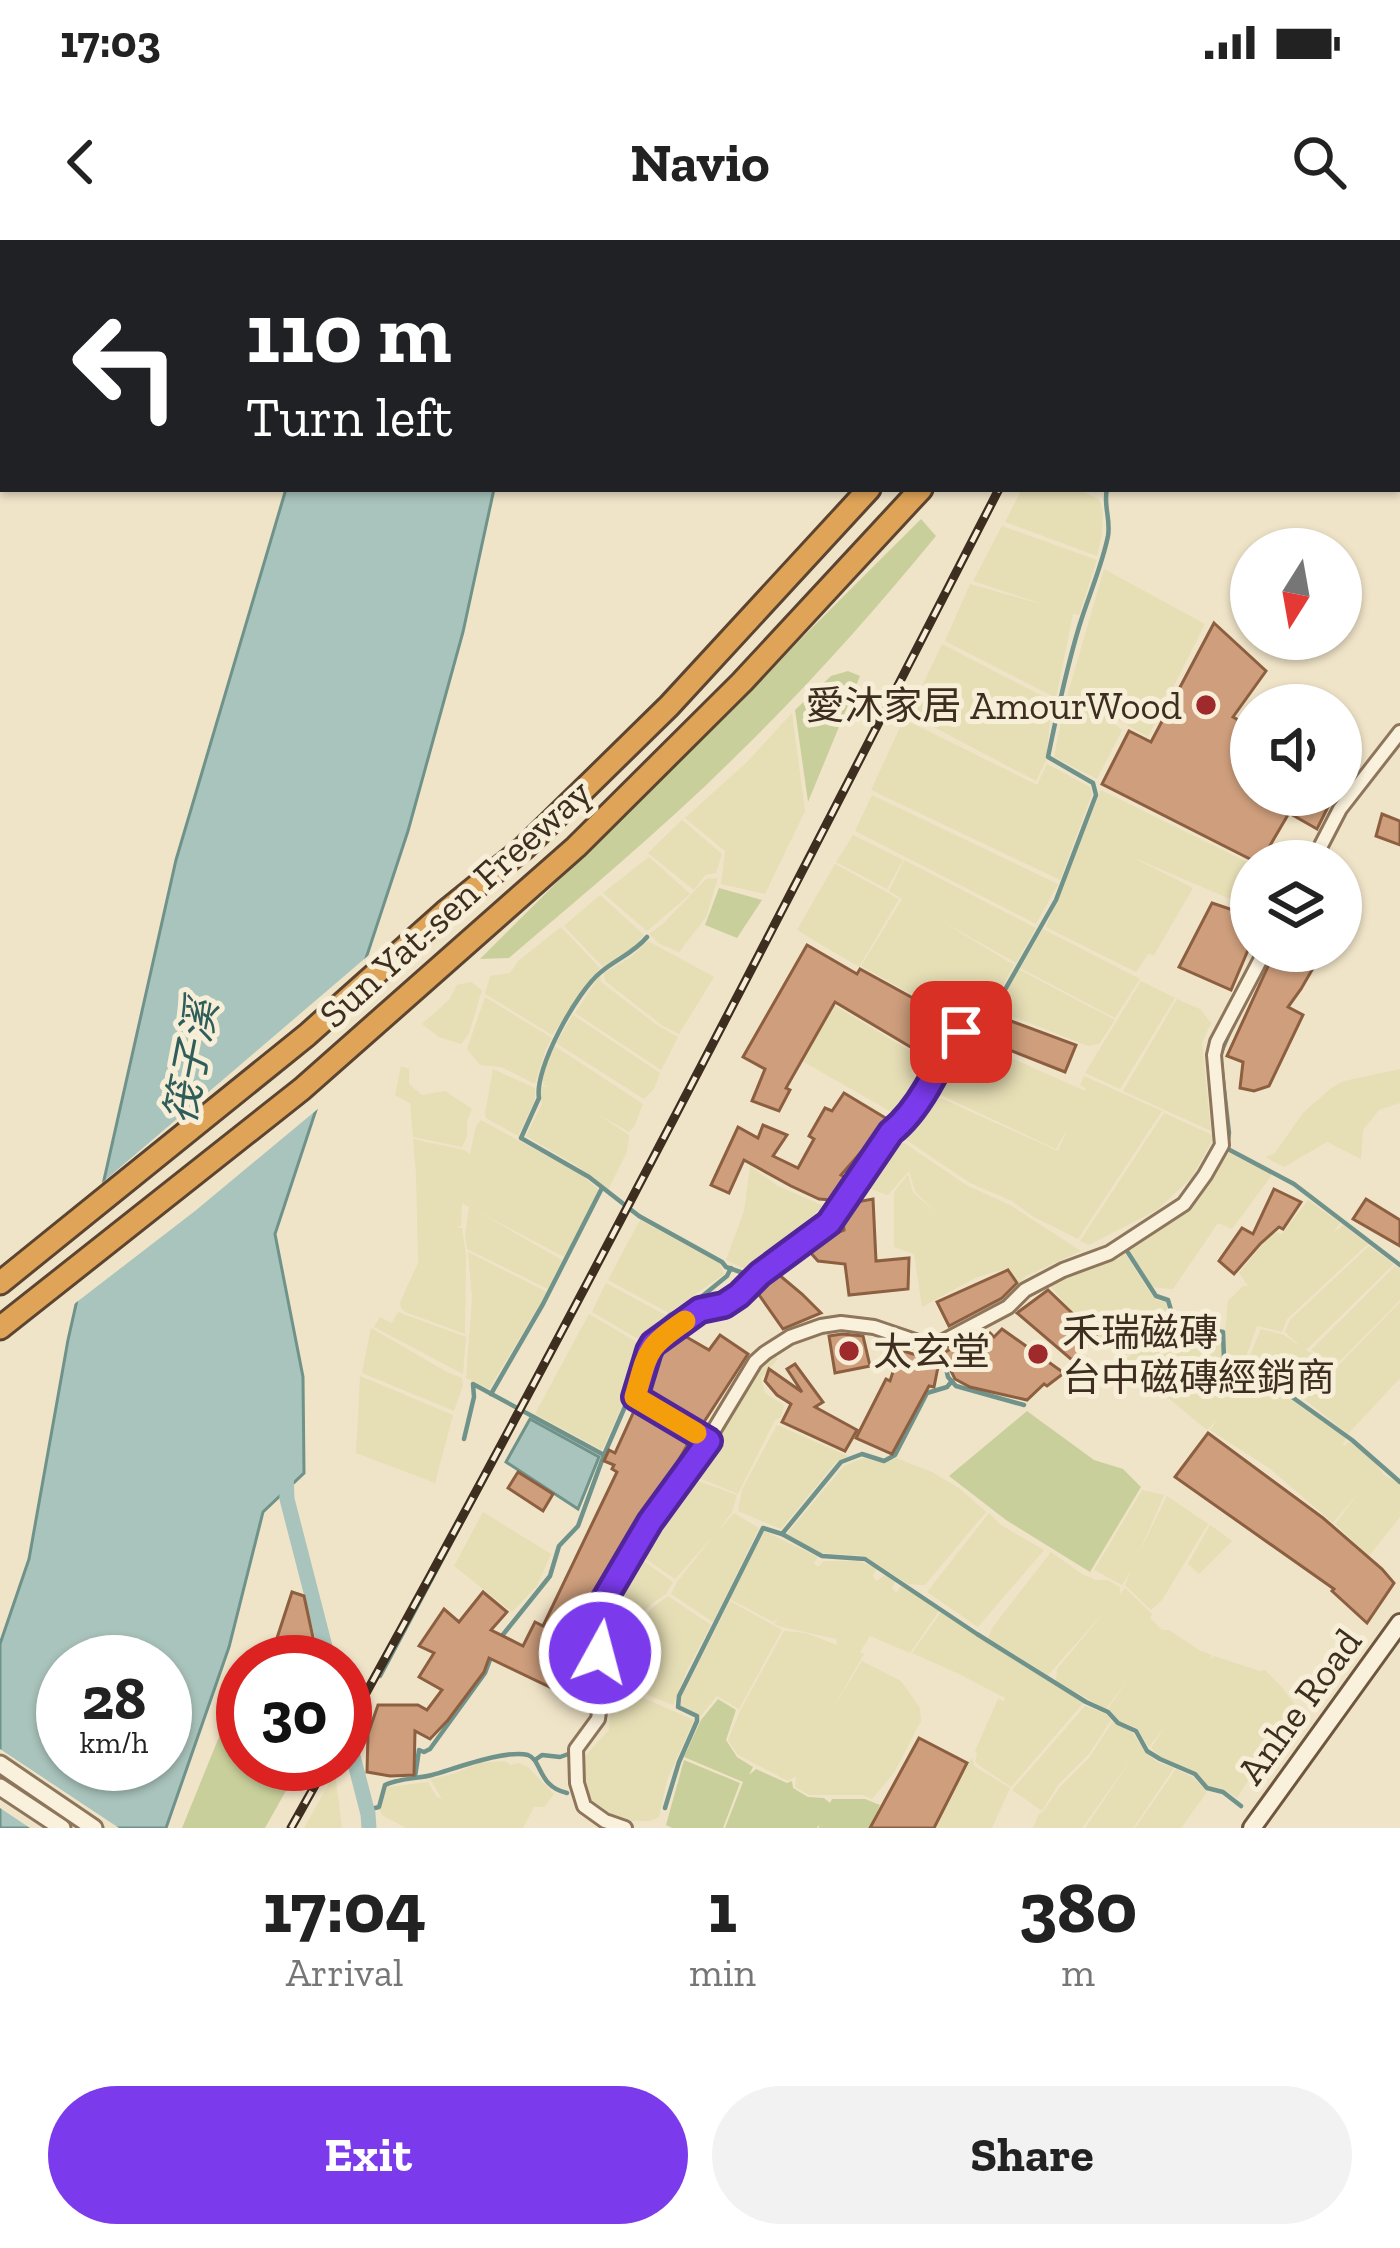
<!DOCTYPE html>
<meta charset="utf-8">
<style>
:root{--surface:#fff;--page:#f2f2f2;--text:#222;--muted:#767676;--accent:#7c3aed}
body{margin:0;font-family:"Zilla Slab","Noto Sans TC",serif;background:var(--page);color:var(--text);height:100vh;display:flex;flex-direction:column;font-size:45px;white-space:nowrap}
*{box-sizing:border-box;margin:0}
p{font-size:39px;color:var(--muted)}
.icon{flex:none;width:66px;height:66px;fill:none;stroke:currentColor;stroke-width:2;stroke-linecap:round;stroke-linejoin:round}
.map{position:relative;height:1588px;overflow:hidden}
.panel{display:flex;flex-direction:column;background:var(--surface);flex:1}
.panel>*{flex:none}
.guide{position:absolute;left:0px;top:0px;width:1401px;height:252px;box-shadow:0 3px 9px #0004;background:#202124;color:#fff;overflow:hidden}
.needle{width:78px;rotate:191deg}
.fabs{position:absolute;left:1230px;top:288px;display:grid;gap:24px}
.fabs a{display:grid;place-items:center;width:132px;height:132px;border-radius:50%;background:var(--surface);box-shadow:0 3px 9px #0004;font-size:60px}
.speed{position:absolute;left:36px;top:1395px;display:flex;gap:24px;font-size:60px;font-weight:700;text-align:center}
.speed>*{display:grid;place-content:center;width:156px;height:156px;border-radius:50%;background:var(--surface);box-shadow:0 3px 9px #0004;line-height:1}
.speed small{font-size:30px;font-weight:400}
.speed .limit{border:18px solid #d22;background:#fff;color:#111}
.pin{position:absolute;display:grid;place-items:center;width:102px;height:102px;color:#fff;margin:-51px;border-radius:24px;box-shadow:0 6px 18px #0006}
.me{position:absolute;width:132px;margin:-66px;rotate:7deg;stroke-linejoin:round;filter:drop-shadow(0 0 9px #0008)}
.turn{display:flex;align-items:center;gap:42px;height:252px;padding:0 48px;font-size:54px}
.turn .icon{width:156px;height:156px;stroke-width:2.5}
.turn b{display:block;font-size:84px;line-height:102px}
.eta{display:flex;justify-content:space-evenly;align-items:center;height:204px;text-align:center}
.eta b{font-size:72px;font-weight:700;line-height:84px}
.primary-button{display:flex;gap:24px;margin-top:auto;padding:24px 48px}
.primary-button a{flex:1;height:138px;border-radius:72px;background:var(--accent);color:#fff;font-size:48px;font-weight:700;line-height:138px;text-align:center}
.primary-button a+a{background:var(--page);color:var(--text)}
.status{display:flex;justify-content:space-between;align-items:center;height:84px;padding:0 60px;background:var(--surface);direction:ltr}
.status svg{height:33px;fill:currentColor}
header{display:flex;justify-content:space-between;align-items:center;height:156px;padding:0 48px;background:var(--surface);font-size:54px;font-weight:700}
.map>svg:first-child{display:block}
</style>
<div class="status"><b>17:03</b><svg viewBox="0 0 49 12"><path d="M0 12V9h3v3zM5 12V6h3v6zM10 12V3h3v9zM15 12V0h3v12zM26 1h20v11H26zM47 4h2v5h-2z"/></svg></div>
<header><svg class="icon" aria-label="back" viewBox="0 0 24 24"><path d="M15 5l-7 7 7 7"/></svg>Navio<svg class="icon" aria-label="search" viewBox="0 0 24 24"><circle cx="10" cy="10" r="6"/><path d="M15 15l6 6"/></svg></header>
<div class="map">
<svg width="1400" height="1588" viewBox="0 0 1400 1588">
<rect width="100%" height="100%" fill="#f0e4c8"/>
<g fill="#e6deb5">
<path d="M1022,249h55l22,10 4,13 -1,22 -5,22 -92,-34z"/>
<path d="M1002,286l95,34 -18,55 -6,-1 -17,84 -111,-57 25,-57 75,21 -72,-24z"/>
<path d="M1104,329l101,55 -57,113 -47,-27 -20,-1 21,5 20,16 -25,49 -43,-22 10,-50z"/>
<path d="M942,404l110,57 -6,60 -10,20 -127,-67z"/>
<path d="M792,473l13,98 -40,83 -44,-10 4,-33 -40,-33 61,-55z"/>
<path d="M904,479l133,66 10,-21 43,23 2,7 -32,86 -189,-90z"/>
<path d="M1101,550l150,74v44l-121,-52 63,32 -39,67 -6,-1 -12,18 -90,-45z"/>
<path d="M872,555l186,89 -22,40 -181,-93z"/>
<path d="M682,580l40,34 -6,19 -11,2 -11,15 -46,-37z"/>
<path d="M853,595l50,25 -16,29 -51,-27z"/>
<path d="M649,617l41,37 -43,37 -44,-38z"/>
<path d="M904,620l132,68 -20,35 -78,-44 76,46 -34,62 -30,-11 -89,-50 41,-67 -13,-8z"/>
<path d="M835,624l64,35 -40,68 -62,-37z"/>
<path d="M718,638l-12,39 -27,35 -19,-8 -11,-10 14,-10 43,-45z"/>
<path d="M600,655l44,40 -13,15 -28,17 -39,-41z"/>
<path d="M561,687l39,41 -48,67 -67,-41 5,-18 20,-3 8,-12z"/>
<path d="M1043,689l97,50 -25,39 -95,-50z"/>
<path d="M648,701l66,36 -35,57 -16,-8 -58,-45 -1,-8 27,-16z"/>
<path d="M1018,729l97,51 -16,24 -11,2 -87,-34 -2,-7z"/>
<path d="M600,735l1,7 56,43 21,12 -17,33 -86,-57z"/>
<path d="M1141,741l34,17 -55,91 -35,-16z"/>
<path d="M471,742l11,8 -13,43 -8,11 -22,-7 -17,-13 27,-24 8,-15z"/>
<path d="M485,757l67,41 -6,10 -11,36 -34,-17 -21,-2 -13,-16z"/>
<path d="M1177,759l23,10 11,14 -9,20 9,88 -88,-40z"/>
<path d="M834,765l86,52 -9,16 7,7 -23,34 -93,-53z"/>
<path d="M573,775l87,58 -6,16 -10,10 -88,-56z"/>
<path d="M955,793l130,58 1,-2 -6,-4 4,-9 78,35 -84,128 -46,-23 -20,-15 -42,-18 -74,-50 29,-42 133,60 9,-21 -11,19 -130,-61z"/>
<path d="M553,805l90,59 -8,21 -6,7 -33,-19 33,22 -2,17 -19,38 -32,-25 -50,-29 16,-32 -2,-10 2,-8 7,2 -6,-4v-6z"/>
<path d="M401,826l8,3v15l13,11 23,-4 27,18 -5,12v16l-5,10 -49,-10 -3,-34 -15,-8z"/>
<path d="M493,829l42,19v12l-17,36 -32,-18 -1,-5z"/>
<path d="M1400,829v34l-21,7 -16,20 -2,29 -34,-17 -43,25 -19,-10 9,-3 29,-41 28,-25 13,-7z"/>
<path d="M1164,873l51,23 -24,42 -34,32 -68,35 -9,-4z"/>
<path d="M481,880l99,54 19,16 -35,67 -89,-47 87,50 -14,29 -81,-40 -2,-12 4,-30 -7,-4 -1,23 -6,1 7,1 4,28 -1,78 -60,-22 -4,-4 -1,-6 18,-39 -2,-88 -3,-36 51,11 6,4 6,-28z"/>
<path d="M890,893l76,52 44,20 71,46 -55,25 -7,7 -11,-15 -33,10 -53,29 -8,-53 -20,-7v-55l14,-18 5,18 23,21 -21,-22 -6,-20 -21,24 -33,-11z"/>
<path d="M1229,913l43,22 -40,54 -14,-6 -45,66 -23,-2 -22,-38 54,-33z"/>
<path d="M750,926l28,20 46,20 -39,33 -22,13 -16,18 -21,-10 18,-49z"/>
<path d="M1308,960l32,23 -7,10 10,-8 25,19 -81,75 -5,13 -25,-6 -14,39 -20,-8v-7l-3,10 44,14 8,12 32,18 6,10 2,-2 34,26 -3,6 1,2 5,-4 22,15 13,18 16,9v33l-31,39 -34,-32 25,-33 -27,32 -64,-55 -59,-38 7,-10 -10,10 -46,-38 3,-4 -4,3 -17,-10 -19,-20 36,-34 -37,31 -43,-35 -33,-41 62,-24 10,1 5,-7 25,39 7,9 10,2 3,17 32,16 4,-4 16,2 3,7 4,-39 15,-15h5l-9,-13 33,-41 10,2z"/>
<path d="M640,980l79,43 5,11 -55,39 -61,-33z"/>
<path d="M1369,1006l25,18 -88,86 15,8v7l3,-2 7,10 69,-71v76l-52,56 -49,-39 -28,-15 -4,-10 -21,-5 15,-36 23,6 17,12 -16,-15 5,-12z"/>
<path d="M468,1012l79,40 -58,97 -23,-11 6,-79z"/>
<path d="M1395,1026l5,3v31l-69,70 -9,-14 -11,-6z"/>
<path d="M606,1043l52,28 10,5 -30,23 -46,-27z"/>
<path d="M398,1072l68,25 -3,37 -89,-47 6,-10 12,6z"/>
<path d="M589,1074l48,28v9l-14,41 3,5 -24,53 -67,-36z"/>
<path d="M371,1088l76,44 15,6 1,7 -9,26 -92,-38z"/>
<path d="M771,1113l7,6 -17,19 4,15 19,12 -3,12 -6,3 -37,74 -44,-18v-6l63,-105z"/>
<path d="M360,1136l93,39 -18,68 -79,-30z"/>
<path d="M777,1185l71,31 -12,6 -55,67 -43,-18 4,-22z"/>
<path d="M863,1218l21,5 12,-5 36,14 27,16 27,24 -61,73 -17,-1 -43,-28 -43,-3 -36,-18 58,-69z"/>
<path d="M690,1238l47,17 -5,17 -14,19 16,-18 25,15 -46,94 -42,-28 6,-12 38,-48 -40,45 -35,-24 21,-41z"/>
<path d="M1142,1250l22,5 -26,60 29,-59 41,28 -46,76 -11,10 -26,-25 6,-14 -9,14 -28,-15z"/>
<path d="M483,1272l68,42 -14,32 -25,26 -58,-46z"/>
<path d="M989,1273l12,12 43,25 -66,77 -51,-35z"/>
<path d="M1210,1285l22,16 -33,33 -11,-10z"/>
<path d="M764,1291l54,26 -4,6 4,4 6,-6h34l19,7 -4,8 3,5 11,-7 9,7 -4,7 4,5 6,-8 37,26 -29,42 -40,-17 -10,16 4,2 -33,57 31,-50 39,20 19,27 1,13 -27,52 -22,26 -9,-4h-54l-14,-8 1,-11 -8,5 -50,-26 -10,-15 12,-29 44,-80 21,2 32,12 -1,-6 -54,-12 -8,-3 5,-8 -6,6 -43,-23z"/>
<path d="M1051,1312l31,22 14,6h11l13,7v7l5,-6 27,26 -2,4 12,12h7l30,20 13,5 -2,5 4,-4 46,15 5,-1 16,16 15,20 -59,92 -14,-9 -15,-3 -12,-14 -35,-15 -10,-9 13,-20 -15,19 -12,-19 -18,-7 -11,-12 20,-30 -22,30 -50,-28 1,-12 50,-60 -59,66 -60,-37 4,-10z"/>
<path d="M638,1317l35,25 -7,12 -15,10 -25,30 -21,-17 6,-17z"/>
<path d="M668,1356l43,29 -23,43 -15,37 -60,-24 3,-16 13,-28 23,-29z"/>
<path d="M730,1361l52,29 -43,79 -22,-13 -17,21 -20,-11 2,-10z"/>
<path d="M941,1372l107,69 37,20 -74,86 -31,-21 -5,-4 2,-8 -2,-3 23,-52 6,2 1,-3 -46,-24 -47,-21z"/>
<path d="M613,1445l81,35 -27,60 -8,37 -9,4h-27l-25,-12 -17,-12 -5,-31 33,-36z"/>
<path d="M1085,1466l21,8 5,6 -22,34 -31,31 -16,26 -30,-21z"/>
<path d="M1113,1481l19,11 13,20 12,10 17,6 -41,60h-48l50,-74 -53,74h-49l6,-14 4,-2 17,-25 29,-29z"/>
<path d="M972,1517l2,9 36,22 -18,40h-56z"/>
<path d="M505,1521l6,4 8,-2 9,4 26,27 -10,13h-10l-11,21h-117l-24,-13 -2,-4 7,-24 41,-5 8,14 6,3 -12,-20 23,-5 25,-11z"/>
<path d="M1176,1529l18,9 13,14 -26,36h-46z"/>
<path d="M335,1533l7,55h-38z"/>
</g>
<g fill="#c9cf9b">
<path d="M921,279l15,17c-63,77 -128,150 -199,219 -72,72 -151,137 -228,203l-29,1z"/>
<path d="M848,431l12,5 -52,126 -13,-92 36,-34z"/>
<path d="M719,648l43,12 -25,38 -32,-13z"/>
<path d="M1027,1171l67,49 29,9 18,18 -51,85 -84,-52 -57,-44z"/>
<path d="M243,1438v86h58l-36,64h-83z"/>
<path d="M718,1459l18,11 -10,30 11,17 16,10 -4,8 7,-6 31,14 5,-2 1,7 15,9 16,1 6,5 2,-4h33l15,6 -11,23h-50v-3l-2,3h-92l18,-46 -59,-25 17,-37z"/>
<path d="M684,1520l56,23 -17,45h-51l-6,-3z"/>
</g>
<g fill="#a9c4bc" stroke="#6f938a" stroke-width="3" fill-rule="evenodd">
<path d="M286,249h208l-31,143 -55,199 -133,403 28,143 1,96 -41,39 -34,135 -63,181h-166v-184l29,-85 39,-219 108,-480zM63,1422h102v102h-102z"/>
<path d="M530,1179l69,38 -21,52 -72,-47z"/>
</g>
<g fill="#f0e4c8">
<path d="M376,709l-51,154 -130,108 -126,97 27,-120z"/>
<path d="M0,1509l119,79h-89l-30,-20z"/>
</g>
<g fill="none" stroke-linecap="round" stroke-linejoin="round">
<g stroke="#6f938a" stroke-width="4.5">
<path d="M1364,3l2,-3"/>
<path d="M647,697c-13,16 -31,22 -46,35 -24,19 -67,97 -62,126l-18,40 68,39 50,39 83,46 4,5 23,8"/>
<path d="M954,782l28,8 74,-130 40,-105 -3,-12 -45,-26c9,-44 18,-87 31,-130 9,-30 23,-61 29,-91 3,-17 -5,-31 -1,-47"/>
<path d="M1227,907l2,-14 -9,-78 13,-31"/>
<path d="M1226,908l68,36 106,81"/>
<path d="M1125,1008l31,48 12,4 5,17c20,10 29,9 50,15l1,28 41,12 9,12 78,56 48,42"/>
<path d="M941,1107l7,30 8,9 68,19"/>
<path d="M491,1154l52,-90 59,-116"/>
<path d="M464,1199l10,-42 -1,-13 131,71 -26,71 -19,20 -9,30 -49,61"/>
<path d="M604,1215l26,-60 -3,-6 13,-48 30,-26 25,-13 32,-26 4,-8"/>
<path d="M782,1294l40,22 43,3 112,75 109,68 22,10 10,11 18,8 11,20 13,8 35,15 12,14 16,4 18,14"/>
<path d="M380,1436l141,-265"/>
<path d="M588,1502l13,-20"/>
<path d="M535,1520l7,-5 18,2 14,-5"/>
<path d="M415,1537l4,-27 5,2 6,-3 55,-76 6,-16"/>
<path d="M665,1568l14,-46 18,-41v-5l-19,-9 1,-11 84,-168 19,6 59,-72 21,-8 22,7 11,-6 32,-62 20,-6 5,-6"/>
<path d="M367,1570l12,-3 6,-22c15,-7 31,-6 47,-10 22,-6 74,-26 96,-20 14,5 10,32 39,38"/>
</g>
<g stroke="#a9c4bc" stroke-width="15">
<path d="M286,1232l1,27 42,163"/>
<path d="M345,1485l23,89 1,14"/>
</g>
</g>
<g fill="#cf9f7d" stroke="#8d5f41" stroke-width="3">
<path d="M1214,383l52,48 -33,46 18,10v68h83l-17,34 -28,-16 -28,48h-7l-152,-77 27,-53 22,11z"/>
<path d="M1382,574l18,7v24l-24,-9z"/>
<path d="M1212,663l39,13v27l-20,47 -52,-23z"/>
<path d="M807,705l50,29 3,-5 91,50 -22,39 -94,-56 -49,86 4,2 -11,21 -27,-10 13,-32 -22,-12z"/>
<path d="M1275,711h48l-22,38 -13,18 15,8 -34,71 -15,5 -14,-3 3,-26 -16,-6z"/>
<path d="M1003,778l73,27 -11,27 -63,-25 -1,-10 -6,-4z"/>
<path d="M844,853l45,27 -48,55 6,3 -15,22 -13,-1 -28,-13 -47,-26 -15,33 -18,-8 27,-58 20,11 5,-13 24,10 -14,21 25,12 16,-29 -5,-3 16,-28 7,3z"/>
<path d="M1274,949l27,13 -18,27 -4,-2 -19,17 -26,30 -15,-13 23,-33 11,6z"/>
<path d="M873,959l3,62 33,-3 -1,31 -59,6 -4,-31 -27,-3 -9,-10 19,-14 16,-7 -1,-9 13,-19z"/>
<path d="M1366,959l34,21v26l-47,-27z"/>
<path d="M1008,1030l9,13 -15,15 -53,28 -12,-24z"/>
<path d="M778,1034l24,20 19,19 -38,16 -26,-37z"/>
<path d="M1048,1050l48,46 -24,24 -55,-47z"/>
<path d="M1002,1089l62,44 -17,13 -3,-2 -17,16 -57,-13 -15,-8 -7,-14 -3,-13 27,-14 -4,4 4,4 18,-13 4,4z"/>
<path d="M842,1094l21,2 7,30 -35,7 -6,-37z"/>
<path d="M683,1095l26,15 11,-15 28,19 -46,71 -54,-33 14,-41z"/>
<path d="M900,1110l39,12 -5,25 -5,-1 -37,68 -36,-16 30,-59 4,2z"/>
<path d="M795,1124l28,38 -8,5 42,23 -12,21 -63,-29 9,-18 -14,-9 -12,-14 4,-12 33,23 -15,-23z"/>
<path d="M635,1169l54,33 -20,35 -17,21 -57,98 -7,34 -7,14 6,3 2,14 -6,12 9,6 -11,23 -92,-44 -5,14 -36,48 -18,19 -15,-8 -1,44 -24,1 -23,-4 1,-38 10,-29h40l9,5 15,-20 -23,-13 15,-24 -15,-7 25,-37 15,13 24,-30 24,20 -16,18 32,16 12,-24 8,4 74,-154 -5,-3 2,-4 -10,-4 5,-11 6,3z"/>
<path d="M1208,1193l115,85 59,51 12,14 -27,40 -35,-32 2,-2 -159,-112z"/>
<path d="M518,1232l35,22 -10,17 -35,-23z"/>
<path d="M292,1352l12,4 13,60 -41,-15z"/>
<path d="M919,1498l48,25 -33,65h-64z"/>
</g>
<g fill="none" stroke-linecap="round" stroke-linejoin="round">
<g stroke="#8d765c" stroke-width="18">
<g id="minor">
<path d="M1313,621l27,-52 60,-77"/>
<path d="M709,1201l-74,-44 18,-53 47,-34 25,-5 14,-9 21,-22 69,-51 62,-91c27,-21 49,-65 62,-96l8,-4 31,11"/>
<path d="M625,1588l-20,-7 -21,-15 -7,-23 -1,-34 22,-30 5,-34 -6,-46 7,-38 46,-79 38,-49 67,-111 10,-9 25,-16 31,-11 20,-3 33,4 53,18 11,-1 70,-37 17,-17 38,-20 46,-17 75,-49 21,-29 17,-30 -8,-90 3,-13 48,-91"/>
</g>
</g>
<g stroke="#8d765c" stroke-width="21">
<g id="tertiary">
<path d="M0,1524l94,64"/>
<path d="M0,1547l62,41"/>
</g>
</g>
<g stroke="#6f573f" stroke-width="22">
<path id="secondary" d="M1252,1588l148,-205"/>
</g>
<g stroke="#5b4430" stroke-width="27">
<g id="motorway">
<path d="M1083,3l3,-3"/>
<path d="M1128,3l2,-3"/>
<path d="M0,1043l307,-248 138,-123 79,-64 145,-142 200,-217"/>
<path d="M0,1088l302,-239 274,-242 166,-165 179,-193"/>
</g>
</g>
<use href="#minor" stroke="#faf1dc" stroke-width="12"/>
<use href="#tertiary" stroke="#faf1dc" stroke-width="15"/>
<use href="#secondary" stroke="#faf1dc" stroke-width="16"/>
<use href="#motorway" stroke="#e0a458" stroke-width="21"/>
<g stroke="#3d2e20" stroke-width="9">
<g id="rail">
<path d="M1117,3l2,-3"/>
<path d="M345,1491c227,-409 440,-826 654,-1242"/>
<path d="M291,1588l36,-64"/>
</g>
</g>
<use href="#rail" stroke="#f7eed8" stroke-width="4.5" stroke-dasharray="14" stroke-linecap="butt"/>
</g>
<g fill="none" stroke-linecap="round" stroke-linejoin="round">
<g stroke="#51269a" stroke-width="30">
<path id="route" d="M600,1413l-3,-13 7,-40 46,-78 59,-81 -74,-44 14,-46 4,-7 47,-34 24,-5 15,-10 21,-21 69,-51 62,-91c27,-21 49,-65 61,-96l9,-4"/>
</g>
<use href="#route" stroke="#7c3aed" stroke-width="21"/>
<path stroke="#f59e0b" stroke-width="21" d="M685,1081c-40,27 -37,31 -50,76l61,36"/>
</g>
<g fill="#9e2a2b" stroke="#f7eed8" stroke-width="4.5">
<circle cx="1206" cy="465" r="12"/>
<circle cx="849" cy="1111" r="12"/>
<circle cx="1038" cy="1114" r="12"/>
</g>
<g text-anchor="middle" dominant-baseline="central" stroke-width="10" stroke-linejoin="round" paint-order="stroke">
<g font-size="39" fill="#3d2e20" stroke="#f7eed8" text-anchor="start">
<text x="1182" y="465" text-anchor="end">愛沐家居 AmourWood</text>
<text x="1062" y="1092">禾瑞磁磚<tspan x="1062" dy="45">台中磁磚經銷商</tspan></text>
<text x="873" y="1111">太玄堂</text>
</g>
<g font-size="39" fill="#3d2e20" stroke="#f7eed8">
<text transform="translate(455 663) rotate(-42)">Sun Yat-sen Freeway</text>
<text transform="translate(1299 1466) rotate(-54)">Anhe Road</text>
</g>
<g font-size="42" font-style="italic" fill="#2f5d5a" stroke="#f7eed8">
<text transform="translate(191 822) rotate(-79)">筏子溪</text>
</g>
</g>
</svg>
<div class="fabs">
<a><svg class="needle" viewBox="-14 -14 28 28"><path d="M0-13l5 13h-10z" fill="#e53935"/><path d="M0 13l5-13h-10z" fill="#767676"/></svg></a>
<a><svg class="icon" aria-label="sound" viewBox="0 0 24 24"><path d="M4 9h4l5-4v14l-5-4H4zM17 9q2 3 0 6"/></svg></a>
<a><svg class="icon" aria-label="layers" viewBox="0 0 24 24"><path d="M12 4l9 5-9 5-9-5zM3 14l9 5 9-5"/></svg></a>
</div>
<div class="speed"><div>28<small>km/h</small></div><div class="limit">30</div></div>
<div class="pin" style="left:961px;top:792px;background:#d93025"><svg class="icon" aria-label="arrive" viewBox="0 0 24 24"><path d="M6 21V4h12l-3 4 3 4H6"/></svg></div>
<svg class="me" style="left:600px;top:1413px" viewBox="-20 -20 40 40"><circle r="17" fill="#7c3aed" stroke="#fff" stroke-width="3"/><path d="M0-11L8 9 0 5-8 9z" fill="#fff"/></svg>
<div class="guide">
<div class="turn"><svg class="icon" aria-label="left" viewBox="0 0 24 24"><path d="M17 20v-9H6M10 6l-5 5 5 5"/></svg><div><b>110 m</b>Turn left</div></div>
</div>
</div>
<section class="panel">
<div class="eta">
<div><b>17:04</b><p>Arrival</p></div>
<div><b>1</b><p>min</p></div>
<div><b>380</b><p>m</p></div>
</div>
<div class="primary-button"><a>Exit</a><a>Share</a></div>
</section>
